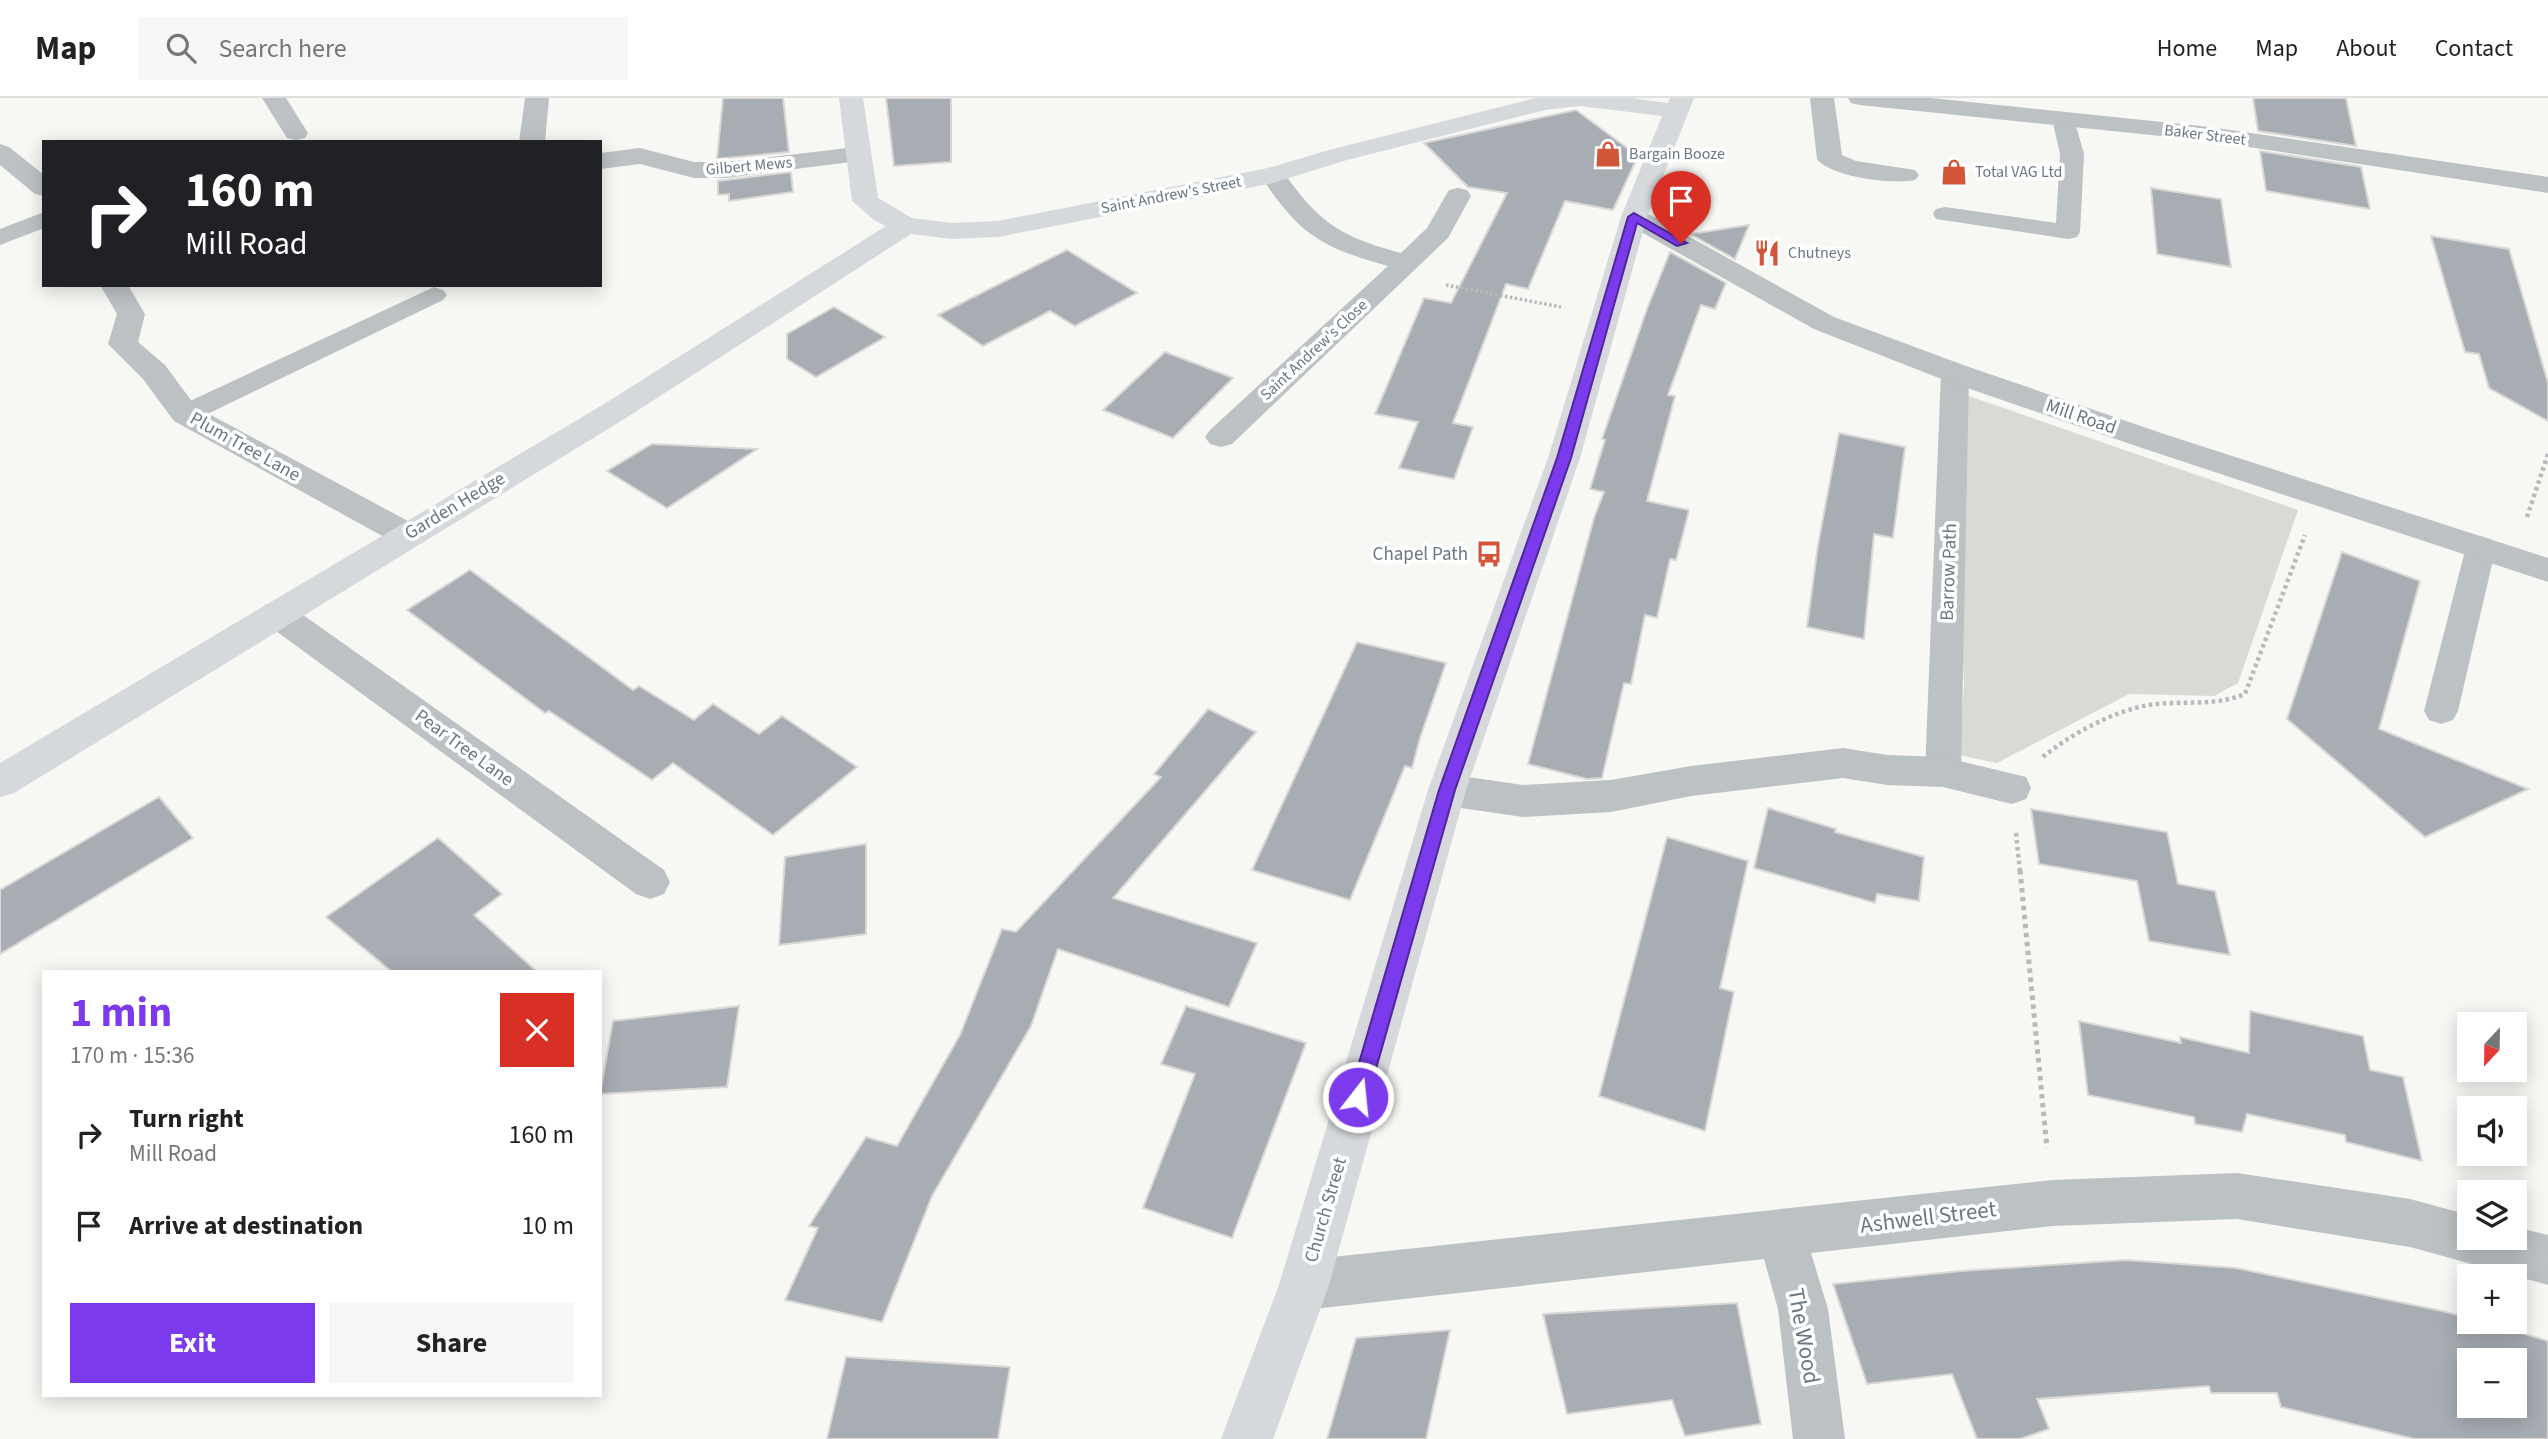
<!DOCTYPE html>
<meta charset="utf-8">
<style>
:root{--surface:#fff;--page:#f6f6f6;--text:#222;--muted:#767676;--line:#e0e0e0;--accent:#7c3aed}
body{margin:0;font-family:"Source Sans 3",sans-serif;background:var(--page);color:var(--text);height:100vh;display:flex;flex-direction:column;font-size:26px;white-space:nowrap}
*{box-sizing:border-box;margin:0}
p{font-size:23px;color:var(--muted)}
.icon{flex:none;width:38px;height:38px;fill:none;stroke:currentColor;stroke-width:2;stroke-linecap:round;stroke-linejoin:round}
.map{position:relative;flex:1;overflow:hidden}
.sheet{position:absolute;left:42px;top:872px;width:560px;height:427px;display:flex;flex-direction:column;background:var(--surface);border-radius:0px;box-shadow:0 4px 18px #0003}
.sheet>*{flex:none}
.banner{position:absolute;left:42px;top:42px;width:560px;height:147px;border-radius:0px;box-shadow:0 4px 18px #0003;background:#202124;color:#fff;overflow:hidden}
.needle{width:46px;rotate:202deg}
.fabs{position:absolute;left:2457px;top:914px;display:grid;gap:14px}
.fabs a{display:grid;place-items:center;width:70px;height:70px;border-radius:0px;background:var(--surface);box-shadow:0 4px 18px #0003;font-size:35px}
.pin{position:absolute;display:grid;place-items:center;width:60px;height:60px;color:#fff;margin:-72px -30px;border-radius:50% 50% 50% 0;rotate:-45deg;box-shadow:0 0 7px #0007}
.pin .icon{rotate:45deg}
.me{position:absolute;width:77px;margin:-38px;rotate:16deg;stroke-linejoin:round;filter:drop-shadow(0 0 5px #0008)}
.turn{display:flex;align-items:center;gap:24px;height:147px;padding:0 28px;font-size:32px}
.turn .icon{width:91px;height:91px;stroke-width:2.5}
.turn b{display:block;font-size:49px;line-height:60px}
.round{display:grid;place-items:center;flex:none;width:74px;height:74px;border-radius:0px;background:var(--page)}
.summary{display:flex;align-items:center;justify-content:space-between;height:119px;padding:0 28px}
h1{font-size:42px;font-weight:700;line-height:52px;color:var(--accent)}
.cta{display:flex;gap:14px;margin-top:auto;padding:14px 28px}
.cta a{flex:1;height:80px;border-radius:0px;background:var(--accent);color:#fff;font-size:28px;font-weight:700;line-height:80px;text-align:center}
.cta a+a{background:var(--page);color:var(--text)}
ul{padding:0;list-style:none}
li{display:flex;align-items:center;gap:21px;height:91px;padding:0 28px}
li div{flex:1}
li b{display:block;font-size:26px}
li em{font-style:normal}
header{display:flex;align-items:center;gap:42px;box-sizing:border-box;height:98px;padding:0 35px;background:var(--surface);border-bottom:2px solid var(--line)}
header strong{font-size:33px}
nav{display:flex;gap:38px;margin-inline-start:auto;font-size:24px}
.search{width:490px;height:63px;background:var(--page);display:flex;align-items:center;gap:18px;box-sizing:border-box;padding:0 24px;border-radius:0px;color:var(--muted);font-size:26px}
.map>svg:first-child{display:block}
</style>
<header>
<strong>Map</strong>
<div class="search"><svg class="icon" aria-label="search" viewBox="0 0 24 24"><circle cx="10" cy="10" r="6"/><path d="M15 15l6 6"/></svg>Search here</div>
<nav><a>Home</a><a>Map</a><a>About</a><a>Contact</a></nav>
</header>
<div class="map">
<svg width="2548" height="1341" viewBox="0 0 2548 1341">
<rect width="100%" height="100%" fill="#f7f7f4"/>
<path fill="#d7dbd4" d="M1963,296l335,116 -60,173 -24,13 -85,-2 -132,69 -38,-8 5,-71 -3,-70z"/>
<g fill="#a7adb3" stroke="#d9d8d7" stroke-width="2" fill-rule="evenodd">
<path d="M723,0h60l6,54 -72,7z"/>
<path d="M886,0h65v64l-57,4z"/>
<path d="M2253,0h93l10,48 -98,-15z"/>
<path d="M1576,12l62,46 -25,54 -48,-9 -37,88 -22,-5 -53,139 20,4 -19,52 -55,-11 19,-46 -43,-8 49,-116 27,5 56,-110 -39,-6 -44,-44z"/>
<path d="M2260,53l101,16 9,42 -104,-18z"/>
<path d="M791,74l2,20 -64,9v-7l-11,1v-14z"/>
<path d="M2151,90l70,11 10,68 -74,-13z"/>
<path d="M1749,127l-14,34 -45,-25z"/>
<path d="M2431,138l78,13 39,134v38l-59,-33 -10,-34 -14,-2z"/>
<path d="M1067,152l70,43 -62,33 -25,-15 -67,35 -45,-31z"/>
<path d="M1670,154l56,31 -11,26 -14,-4 -33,90 7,1 -28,105 42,9 -6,24 -7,26 -6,-1 -13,59 -12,-3 -14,69 -7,-1 -22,95 -15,1 -59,-15 66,-246 10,-26 -14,-3 15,-49 -3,-1 45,-130z"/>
<path d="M834,209l51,30 -69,40 -29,-18v-25z"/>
<path d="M1165,254l68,26 -60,60 -70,-28z"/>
<path d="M1839,335l66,14 -12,91 -19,-4 -10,105 -57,-12 11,-82z"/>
<path d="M652,346l105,5 -90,59 -60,-37z"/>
<path d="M2342,454l78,29 -41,148 149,60 -103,48 -138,-118z"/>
<path d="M470,472l163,120 6,-4 55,34 19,-16 46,30 23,-18 75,51 -84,68 -100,-72 -21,17 -103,-69 -4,2 -138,-103z"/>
<path d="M1357,544l89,21 -26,75 -8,30 -7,-2 -55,134 -98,-30z"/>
<path d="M1208,611l48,23 -143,166 144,45 -28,64 -171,-58 -27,77 -99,170 -50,126 -97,-22 33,-72 -9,-2 57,-89 31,9 63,-111 42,-106 14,3 145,-155 -7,-3z"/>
<path d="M159,699l34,41 -193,116v-64z"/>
<path d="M1768,710l68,21 -1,3 89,25 -5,44 -42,-7 -2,9 -121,-35z"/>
<path d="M2031,711l136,23 11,52 37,7 15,64 -81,-14 -12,-60 -98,-17z"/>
<path d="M1667,739l81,24 -28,127 14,4 -29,139 -106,-35z"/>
<path d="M438,740l64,56 -28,21 62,56h-145l-65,-54z"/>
<path d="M866,746v90l-87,11 6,-88z"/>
<path d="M739,908l-12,81 -127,7 13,-73z"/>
<path d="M1186,908l120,37 -74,195 -89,-30 52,-134 -34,-10z"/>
<path d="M2250,913l113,25 7,34 33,7 19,84 -76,-19 -1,-7 -98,-21 -5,18 -47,-8 -1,-7 -106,-22 -9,-74 102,22 -1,-6 69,16z"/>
<path d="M2126,1162l110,8 206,43 27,7v3h14l65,20v98h-133l-134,-32 -4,-14h-66l-2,-7 -172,13 12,30 -29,10h-43l-25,-65 -85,10 -34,-100 128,-13zM2469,1262h46v45h-46z"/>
<path d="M1737,1205l24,121 -76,12 -13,-36 -105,14 -24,-100z"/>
<path d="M1450,1232l-24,109h-99l29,-101z"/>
<path d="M846,1259l164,10 -12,72h-171z"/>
</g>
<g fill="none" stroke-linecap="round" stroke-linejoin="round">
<path stroke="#b7babc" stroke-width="3.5" stroke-dasharray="2.5 2.5" stroke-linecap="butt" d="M1446,187l115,22"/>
<g stroke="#b7babc" stroke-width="4.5" stroke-dasharray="3.5 3.5" stroke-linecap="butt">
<path d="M2527,419l21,-63"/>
<path d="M2043,659c28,-23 70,-46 106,-52 33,-5 64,2 96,-11l60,-159"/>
<path d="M2016,735l4,39"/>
</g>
<path stroke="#b7babc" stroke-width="5" stroke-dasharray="4.5 4.5" stroke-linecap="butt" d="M2020,772l27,278"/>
<g fill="#bcc1c4" fill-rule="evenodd">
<path d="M2063,14l8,2 3,5 10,35 -4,78 -3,5 -9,2 -132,-20 -3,-5 3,-5 9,-2 111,16 4,-69 -8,-35 3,-5z"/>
<path d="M44,114v16l-44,17v-16z"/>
<path d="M434,189l9,3 4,5 -4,5 -248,120 -10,3 -10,-3 -4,-6 4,-6z"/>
<path d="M1955,267l10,2 4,6 -8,399 -6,10 -12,4 -12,-4 -6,-10 16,-399 4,-6z"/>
<path d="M2481,438l11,4 4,7 -38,164 -5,9 -12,4 -12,-4 -5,-9 42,-164 4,-7z"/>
</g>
<g fill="#bcc1c4" fill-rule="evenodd">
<path d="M262,0h24l22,35 -3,5 -9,2 -9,-2z"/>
<path d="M525,0h24l-4,44h-26z"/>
<path d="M1810,0h24l8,57 14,6 59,9 4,5 -4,5c-20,5 -85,-3 -98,-21z"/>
<path d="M1848,0h83l279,29 338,50v16l-338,-52 -350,-36 -9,-2z"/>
<path d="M0,46l9,3 35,28v21l-9,-2 -35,-29z"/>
<path d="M857,49l9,3 4,5 -4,5 -140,18h-32l-54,-14 -40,5v-16l40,-5 54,14h32z"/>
<path d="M1273,69l9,3c37,53 57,66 119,83l26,-25 22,-38 9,-2 9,2 4,6 -23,42 -216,206 -11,3 -11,-3 -5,-7 5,-7 178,-164c-68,-19 -89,-32 -128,-91l4,-5z"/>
<path d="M1634,111l9,2 191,106 132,49 198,68 384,124v24l-406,-134 -198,-68 -130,-51 -189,-106 -4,-6 4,-6z"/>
<path d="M100,187h28l17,29 -7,28 27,23 31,42 223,120 5,8 -5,8 -12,3 -12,-3 -221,-122 -31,-42 -35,-35 9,-30z"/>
<path d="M277,503l12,4 375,265 6,12 -6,12 -14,5 -14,-5 -371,-271 -6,-9 6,-9z"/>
<path d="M1843,650l44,7 56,2 83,20 5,11 -5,11 -14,5 -69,-17 -56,-2 -44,-7 -152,18 -80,16 -88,5 -76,-11 -14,-5 -5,-11 5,-11 14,-5 76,11 88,-5 80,-14z"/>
<path d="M2237,1075l173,26 59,16v22h46v-10l33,8v50l-138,-38 -173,-28 -184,7 -242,27 17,56 17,130h-52l-15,-130 -14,-50 -460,51 -18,-7 -7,-18 7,-18 18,-7 749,-80z"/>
</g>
<path fill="#d5d9dc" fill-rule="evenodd" d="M839,0h24l15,100 34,20 40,5 46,-2 270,-53 61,-18 207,-52h95l37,5 2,-5h24l-47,119 -67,241 -114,332 -137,495 -56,154h-52l58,-154 149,-495 120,-332 73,-241 41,-101 -82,-10 -35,4 -198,50 -74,23 -275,54 -46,2 -41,-5 -285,184 -612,375 -14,4v-34l604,-359 282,-178 -12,-6 -22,-19z"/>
</g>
<path fill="#7c3aed" stroke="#51269a" stroke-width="2" d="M1634,115l53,30 -10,3 -40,-23 -66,235 -116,332 -87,307 -3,6 -7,3 -6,-3 -3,-6 90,-307 118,-332 71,-241z"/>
<defs>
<g id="shop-bare" transform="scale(2.1)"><path d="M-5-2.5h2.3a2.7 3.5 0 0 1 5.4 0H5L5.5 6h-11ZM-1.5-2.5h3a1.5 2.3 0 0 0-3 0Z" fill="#d25439" stroke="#fff" stroke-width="2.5" paint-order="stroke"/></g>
<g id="restaurant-bare" transform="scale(2.1)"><path d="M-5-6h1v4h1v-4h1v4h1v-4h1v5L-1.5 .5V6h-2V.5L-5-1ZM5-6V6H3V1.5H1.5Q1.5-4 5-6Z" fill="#d25439" stroke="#fff" stroke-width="2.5" paint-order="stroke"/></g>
<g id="bus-bare" transform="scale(2.1)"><path d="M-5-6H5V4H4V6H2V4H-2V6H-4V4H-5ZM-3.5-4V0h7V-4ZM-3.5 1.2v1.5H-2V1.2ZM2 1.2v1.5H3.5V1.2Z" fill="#d25439" stroke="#fff" stroke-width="2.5" paint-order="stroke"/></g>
</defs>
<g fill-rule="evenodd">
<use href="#shop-bare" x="1608" y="56"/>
<use href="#shop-bare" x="1954" y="74"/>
<use href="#restaurant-bare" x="1767" y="155"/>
<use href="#bus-bare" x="1489" y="456"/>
</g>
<g text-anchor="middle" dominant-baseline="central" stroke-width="7" stroke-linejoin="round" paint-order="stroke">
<g font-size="16" fill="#697882" stroke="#fff">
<text transform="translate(2205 37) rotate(7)">Baker Street</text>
<text transform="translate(749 68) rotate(-5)">Gilbert Mews</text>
<text transform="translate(1171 97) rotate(-11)">Saint Andrew's Street</text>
<text transform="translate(1314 252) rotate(-43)">Saint Andrew's Close</text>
</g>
<g font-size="16" fill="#697882" stroke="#fff" text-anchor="start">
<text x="1629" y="56">Bargain Booze</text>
<text x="1975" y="74">Total VAG Ltd</text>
<text x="1788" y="155">Chutneys</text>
</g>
<g font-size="19" fill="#697882" stroke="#fff">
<text transform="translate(2081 319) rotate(19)">Mill Road</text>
<text transform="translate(245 349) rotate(29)">Plum Tree Lane</text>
<text transform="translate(455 408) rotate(-31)">Garden Hedge</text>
<text transform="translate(1949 474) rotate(-88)">Barrow Path</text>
<text transform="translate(464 650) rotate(36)">Pear Tree Lane</text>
<text transform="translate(1326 1112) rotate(-74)">Church Street</text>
</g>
<g font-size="19" fill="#697882" stroke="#fff" text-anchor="end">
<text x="1468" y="456">Chapel Path</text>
</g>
<g font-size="23" fill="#697882" stroke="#fff">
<text transform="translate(1928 1119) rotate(-7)">Ashwell Street</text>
<text transform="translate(1804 1238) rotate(80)">The Wood</text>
</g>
</g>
</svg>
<div class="fabs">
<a><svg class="needle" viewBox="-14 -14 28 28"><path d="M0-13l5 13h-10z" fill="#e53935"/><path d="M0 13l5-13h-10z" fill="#767676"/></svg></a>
<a><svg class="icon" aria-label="sound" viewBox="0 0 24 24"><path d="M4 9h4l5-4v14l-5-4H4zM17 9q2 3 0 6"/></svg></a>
<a><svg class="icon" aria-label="layers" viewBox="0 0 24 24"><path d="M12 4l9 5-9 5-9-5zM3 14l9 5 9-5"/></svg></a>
<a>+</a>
<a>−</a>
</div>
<div class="pin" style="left:1681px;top:145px;background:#d93025"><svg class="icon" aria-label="arrive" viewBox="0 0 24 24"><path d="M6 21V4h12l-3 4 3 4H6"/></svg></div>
<svg class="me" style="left:1358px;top:999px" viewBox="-20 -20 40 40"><circle r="17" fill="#7c3aed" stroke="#fff" stroke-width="3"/><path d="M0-11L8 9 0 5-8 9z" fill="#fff"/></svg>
<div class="banner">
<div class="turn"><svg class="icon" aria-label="right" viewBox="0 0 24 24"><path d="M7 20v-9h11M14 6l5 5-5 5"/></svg><div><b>160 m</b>Mill Road</div></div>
</div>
<section class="sheet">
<div class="summary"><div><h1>1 min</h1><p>170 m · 15:36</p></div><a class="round" style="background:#d93025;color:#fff"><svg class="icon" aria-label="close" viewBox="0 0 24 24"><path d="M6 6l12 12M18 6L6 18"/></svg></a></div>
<ul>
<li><svg class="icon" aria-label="right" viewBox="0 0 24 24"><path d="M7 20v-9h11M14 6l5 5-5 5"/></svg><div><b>Turn right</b><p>Mill Road</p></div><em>160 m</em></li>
<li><svg class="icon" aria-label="arrive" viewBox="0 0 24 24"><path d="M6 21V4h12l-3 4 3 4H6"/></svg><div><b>Arrive at destination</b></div><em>10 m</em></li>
</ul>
<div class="cta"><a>Exit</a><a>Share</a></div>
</section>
</div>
